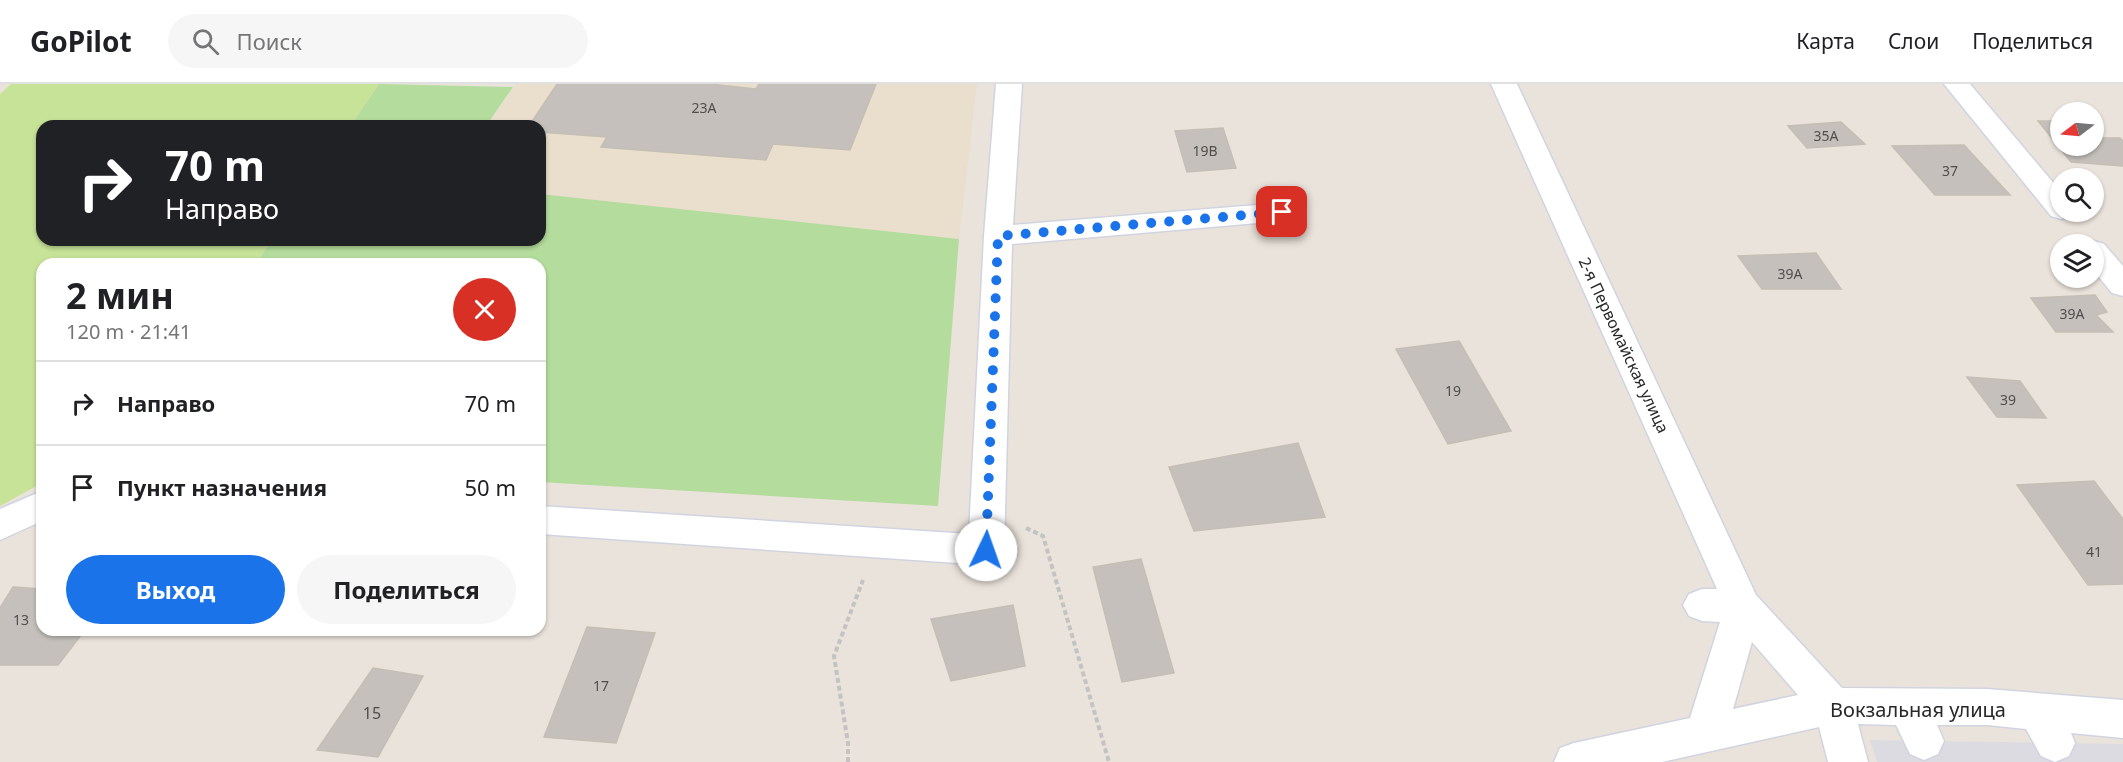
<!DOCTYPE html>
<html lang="ru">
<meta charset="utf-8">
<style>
:root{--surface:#fff;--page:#f6f6f6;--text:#202124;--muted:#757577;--line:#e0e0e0;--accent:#1a73e8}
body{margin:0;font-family:"Noto Sans",sans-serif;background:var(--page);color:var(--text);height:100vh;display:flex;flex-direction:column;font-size:22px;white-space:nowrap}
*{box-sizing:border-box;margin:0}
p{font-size:20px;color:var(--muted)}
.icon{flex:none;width:33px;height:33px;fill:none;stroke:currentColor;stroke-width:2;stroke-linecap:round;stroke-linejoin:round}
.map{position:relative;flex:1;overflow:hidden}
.panel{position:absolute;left:36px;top:174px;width:510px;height:378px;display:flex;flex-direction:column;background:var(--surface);border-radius:18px;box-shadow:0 2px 4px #0004}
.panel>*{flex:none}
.hud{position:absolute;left:36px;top:36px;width:510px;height:126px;border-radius:18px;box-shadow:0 2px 4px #0004;background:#202124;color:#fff;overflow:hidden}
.needle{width:39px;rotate:254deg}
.buttons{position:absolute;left:2050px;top:18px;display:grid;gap:12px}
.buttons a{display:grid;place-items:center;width:54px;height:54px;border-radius:50%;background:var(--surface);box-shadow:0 2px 4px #0004;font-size:30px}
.pin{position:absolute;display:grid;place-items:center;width:51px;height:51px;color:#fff;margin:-26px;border-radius:12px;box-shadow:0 3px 9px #0006}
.me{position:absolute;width:66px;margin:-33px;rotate:3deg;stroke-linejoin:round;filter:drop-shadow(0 0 4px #0008)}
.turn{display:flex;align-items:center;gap:21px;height:126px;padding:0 30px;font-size:27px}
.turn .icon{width:78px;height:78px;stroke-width:2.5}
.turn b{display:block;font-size:42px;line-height:51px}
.round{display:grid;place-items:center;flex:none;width:63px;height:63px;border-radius:32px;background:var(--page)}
.summary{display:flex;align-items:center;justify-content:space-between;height:102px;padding:0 30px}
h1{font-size:36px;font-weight:700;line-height:45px}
.cta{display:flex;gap:12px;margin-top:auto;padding:12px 30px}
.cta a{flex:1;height:69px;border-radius:36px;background:var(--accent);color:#fff;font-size:24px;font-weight:700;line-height:69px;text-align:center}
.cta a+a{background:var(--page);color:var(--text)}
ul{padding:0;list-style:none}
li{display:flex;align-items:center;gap:18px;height:84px;padding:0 30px;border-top:2px solid var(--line)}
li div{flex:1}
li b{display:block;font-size:22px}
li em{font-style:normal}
header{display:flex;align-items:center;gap:36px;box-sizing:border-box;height:84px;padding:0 30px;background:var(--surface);border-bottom:2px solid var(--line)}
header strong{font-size:28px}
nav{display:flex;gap:33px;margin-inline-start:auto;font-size:21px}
.search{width:420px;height:54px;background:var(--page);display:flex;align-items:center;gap:15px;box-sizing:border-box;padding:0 21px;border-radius:33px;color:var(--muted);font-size:22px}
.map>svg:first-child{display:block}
</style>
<header>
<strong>GoPilot</strong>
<div class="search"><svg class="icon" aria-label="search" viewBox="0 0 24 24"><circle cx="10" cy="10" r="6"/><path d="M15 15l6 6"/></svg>Поиск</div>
<nav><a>Карта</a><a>Слои</a><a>Поделиться</a></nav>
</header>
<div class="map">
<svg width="2123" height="678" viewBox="0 0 2123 678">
<rect width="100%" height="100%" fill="#eae3db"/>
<path fill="#dddbe2" d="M1870,656l253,4v18h-246z"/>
<path fill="#eadfcc" d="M516,0h461l-18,155 -419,-45v-68h-54z"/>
<g fill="#b4dc9c">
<path d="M379,0l134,3 -27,39h-136z"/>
<path d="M540,110l419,45 -21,267 -398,-24v-218h-285l17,-24h268z"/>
</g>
<path fill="#c6e398" d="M11,0h437h-69l-29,42h-308v114h230l-17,24h-213v219l-42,23v-412z"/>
<g fill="#c5c0bb" stroke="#c5beb5" stroke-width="1.5">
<path d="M557,0h153l46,5 3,-5h117l-26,66 -77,-6 -7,16 -165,-13 6,-10 -67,-5v-6h-11z"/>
<path d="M2038,37h23v25h33v-8h26l3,3v25l-52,-4z"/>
<path d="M1841,38l24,22 -58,4 -19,-22z"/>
<path d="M1223,44l13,40 -49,4 -12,-41z"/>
<path d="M1964,61l46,50h-75l-43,-49z"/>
<path d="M1816,169l25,36h-79l-24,-33z"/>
<path d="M2095,211l12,17 -11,3 17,17h-57l-25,-34z"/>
<path d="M1459,257l52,90 -63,13 -52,-95z"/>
<path d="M1967,293l53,4 26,37 -49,-1z"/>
<path d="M1298,359l27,74 -131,14 -25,-64z"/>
<path d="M2094,397l29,38v65l-35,1 -71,-100z"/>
<path d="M1141,475l33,114 -52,9 -29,-115z"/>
<path d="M13,503l29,2v41h43l-27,35h-58v-57z"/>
<path d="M1013,521l12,61 -74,15 -20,-62z"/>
<path d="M587,543l68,6 -39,110 -72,-6z"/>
<path d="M373,584l50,8 -45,81 -61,-7z"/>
</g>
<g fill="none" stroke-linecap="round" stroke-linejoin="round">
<g stroke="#d1d4e0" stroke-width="3">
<g id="minor">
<path d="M996,0h26l-9,141 269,-22 10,3 4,6 -4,6 -10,3 -270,23 -8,306 -5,11 -13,4 -446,-31v-28l429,28 15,-298z"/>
<path d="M1491,0h26l239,511 86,93 145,1 136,11v38l-52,-5 4,10 -6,13 -14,6 -14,-6 -15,-27 -39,-4h-50l7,16 -6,13 -14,6 -14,-6 -14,-29 -38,-1 10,38h-40l-9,-35 -157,35h-108l6,-14 14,-5 116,-25 30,-96 -18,-1 -13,-5 -6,-11 6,-11 13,-5h15zM1752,558l46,53 -65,14z"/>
<path d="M1944,0h26l91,108v20h13l-3,4 -10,3 -10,-3z"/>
<path d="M2094,157l10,3 19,22v30l-11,-3 -18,-22v-27h-10z"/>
<path d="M42,407v30l-42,19v-31z"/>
</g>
</g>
<g stroke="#c3c3c3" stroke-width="4" stroke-dasharray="5 3" stroke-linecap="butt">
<path d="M1026,444l17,8 66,226"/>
<path d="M848,678v-19l-14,-87 29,-76"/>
</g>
<use href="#minor" fill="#fff" fill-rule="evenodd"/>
</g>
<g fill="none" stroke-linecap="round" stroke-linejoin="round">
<path stroke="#1a73e8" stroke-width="10" stroke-dasharray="0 18" d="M986,466l12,-314 284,-24"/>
</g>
<g text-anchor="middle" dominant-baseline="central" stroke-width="4.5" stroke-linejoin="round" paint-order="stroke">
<g font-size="14" fill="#4f4e4d">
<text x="704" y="23">23А</text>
<text x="1826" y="51">35А</text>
<text x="1205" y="66">19В</text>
<text x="1950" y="86">37</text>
<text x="1790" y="189">39А</text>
<text x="2072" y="229">39А</text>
<text x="1453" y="306">19</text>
<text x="2008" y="315">39</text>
<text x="2094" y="467">41</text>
<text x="21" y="535">13</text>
<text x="601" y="601">17</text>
</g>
<g font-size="16" fill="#282828" stroke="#fff">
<text transform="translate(1624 261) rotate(65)">2-я Первомайская улица</text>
</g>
<g font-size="16" fill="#4f4e4d">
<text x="372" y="629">15</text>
</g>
<g font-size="20" fill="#282828" stroke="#fff">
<text x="1918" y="625">Вокзальная улица</text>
</g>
</g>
</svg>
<div class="buttons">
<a><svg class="needle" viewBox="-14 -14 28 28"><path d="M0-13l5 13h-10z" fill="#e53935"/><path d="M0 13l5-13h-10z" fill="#757577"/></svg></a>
<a><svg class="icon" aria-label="search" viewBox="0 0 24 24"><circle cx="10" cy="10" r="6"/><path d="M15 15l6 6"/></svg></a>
<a><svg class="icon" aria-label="layers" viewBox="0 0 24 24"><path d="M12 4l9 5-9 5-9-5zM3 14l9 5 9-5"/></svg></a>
</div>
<div class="pin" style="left:1282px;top:128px;background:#d93025"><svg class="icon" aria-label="arrive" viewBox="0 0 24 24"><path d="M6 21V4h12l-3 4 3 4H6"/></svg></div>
<svg class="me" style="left:986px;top:466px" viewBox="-20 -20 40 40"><circle r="19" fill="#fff"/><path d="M0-13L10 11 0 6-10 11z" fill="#1a73e8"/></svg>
<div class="hud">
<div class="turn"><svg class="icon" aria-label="right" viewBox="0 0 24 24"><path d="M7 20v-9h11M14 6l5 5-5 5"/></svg><div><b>70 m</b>Направо</div></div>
</div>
<section class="panel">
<div class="summary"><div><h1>2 мин</h1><p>120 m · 21:41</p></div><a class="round" style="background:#d93025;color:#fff"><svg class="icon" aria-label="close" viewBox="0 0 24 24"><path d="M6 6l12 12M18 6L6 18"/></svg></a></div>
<ul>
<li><svg class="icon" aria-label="right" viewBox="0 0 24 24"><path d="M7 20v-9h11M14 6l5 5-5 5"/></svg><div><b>Направо</b></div><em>70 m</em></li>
<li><svg class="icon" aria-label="arrive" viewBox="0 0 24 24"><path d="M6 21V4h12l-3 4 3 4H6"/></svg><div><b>Пункт назначения</b></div><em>50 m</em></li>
</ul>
<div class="cta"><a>Выход</a><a>Поделиться</a></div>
</section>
</div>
